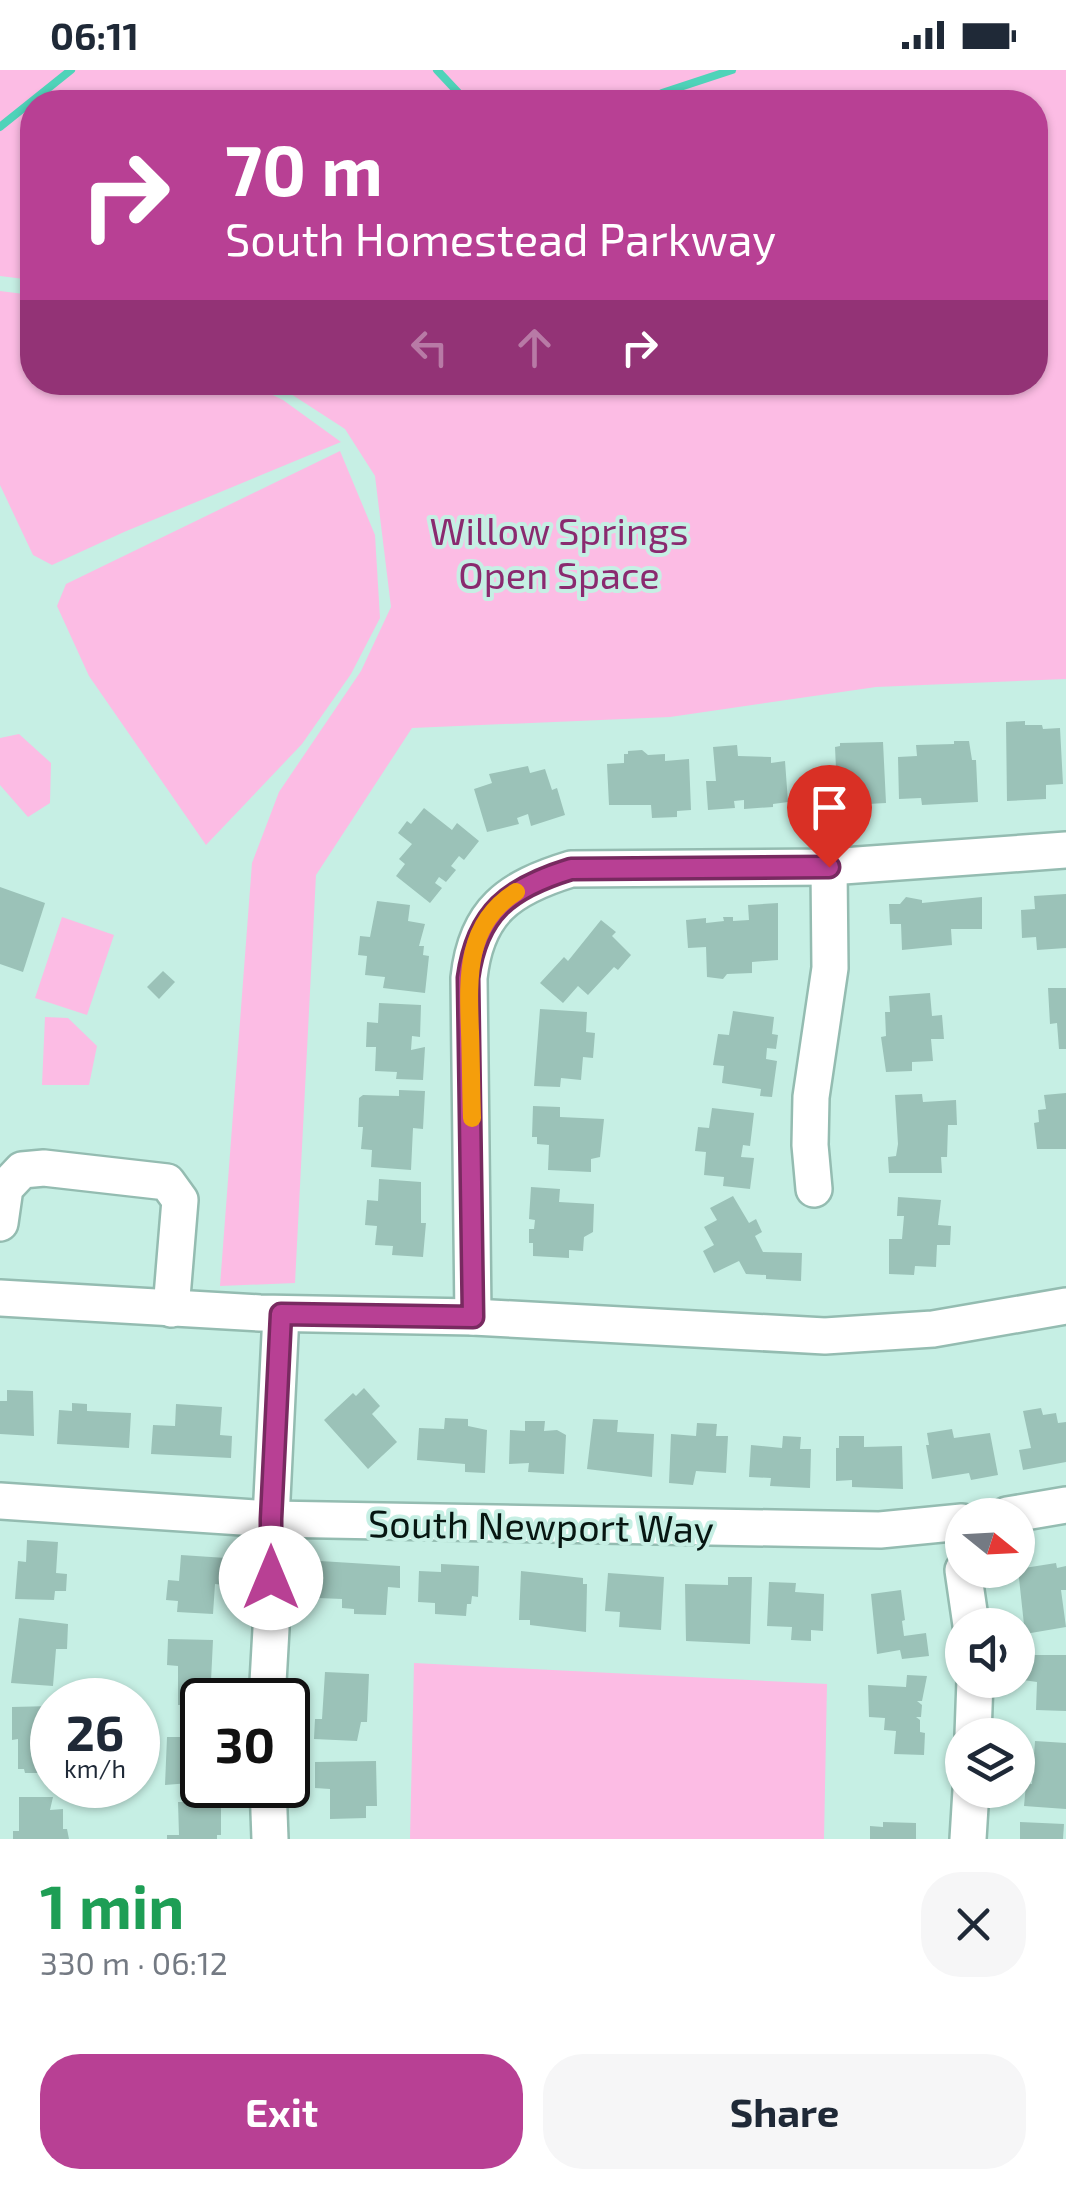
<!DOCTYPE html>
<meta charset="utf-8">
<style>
:root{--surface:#fff;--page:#f6f6f7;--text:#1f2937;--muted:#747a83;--accent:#b84094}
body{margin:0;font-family:"Exo 2",sans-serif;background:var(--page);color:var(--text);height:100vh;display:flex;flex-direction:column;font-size:38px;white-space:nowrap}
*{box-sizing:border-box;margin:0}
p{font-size:32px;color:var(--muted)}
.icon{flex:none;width:55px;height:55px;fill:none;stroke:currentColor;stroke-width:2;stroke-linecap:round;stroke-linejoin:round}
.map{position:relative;height:1769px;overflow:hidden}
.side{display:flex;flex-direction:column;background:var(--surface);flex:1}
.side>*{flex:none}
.banner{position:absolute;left:20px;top:20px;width:1028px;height:305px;border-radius:40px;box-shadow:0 2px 8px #0004;background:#b84094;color:#fff;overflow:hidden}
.needle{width:65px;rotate:108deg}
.fabs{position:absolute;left:945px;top:1428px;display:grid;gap:20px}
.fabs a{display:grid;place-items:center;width:90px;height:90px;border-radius:50%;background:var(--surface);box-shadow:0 2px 8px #0004;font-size:50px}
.speed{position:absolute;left:30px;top:1608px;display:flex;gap:20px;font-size:50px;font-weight:700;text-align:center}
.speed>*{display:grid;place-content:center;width:130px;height:130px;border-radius:50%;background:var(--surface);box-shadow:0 2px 8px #0004;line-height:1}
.speed small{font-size:25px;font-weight:400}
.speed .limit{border:5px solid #111;border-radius:15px;background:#fff;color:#111}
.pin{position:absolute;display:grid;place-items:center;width:85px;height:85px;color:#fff;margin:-102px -42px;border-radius:50% 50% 50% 0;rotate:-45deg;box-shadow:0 0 10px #0007}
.pin .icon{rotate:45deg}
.me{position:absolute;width:110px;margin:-55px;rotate:0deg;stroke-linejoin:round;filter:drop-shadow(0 0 8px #0008)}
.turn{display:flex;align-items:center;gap:35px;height:210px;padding:0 40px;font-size:45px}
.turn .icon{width:130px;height:130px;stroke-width:2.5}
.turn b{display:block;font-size:70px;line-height:85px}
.lanes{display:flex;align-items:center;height:95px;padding:0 40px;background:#0003;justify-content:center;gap:50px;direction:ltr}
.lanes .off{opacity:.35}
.round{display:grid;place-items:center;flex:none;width:105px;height:105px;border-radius:40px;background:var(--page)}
.headline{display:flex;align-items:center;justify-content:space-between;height:170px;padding:0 40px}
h1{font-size:60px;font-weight:700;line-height:75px;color:#1e9e55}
.primary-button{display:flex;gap:20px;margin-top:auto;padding:20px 40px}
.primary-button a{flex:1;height:115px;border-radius:40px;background:var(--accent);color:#fff;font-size:40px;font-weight:700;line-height:115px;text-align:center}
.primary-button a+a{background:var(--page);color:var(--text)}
.status{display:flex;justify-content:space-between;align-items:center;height:70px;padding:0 50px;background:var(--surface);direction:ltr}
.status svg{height:28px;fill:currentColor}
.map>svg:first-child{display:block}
</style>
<div class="status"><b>06:11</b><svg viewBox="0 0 49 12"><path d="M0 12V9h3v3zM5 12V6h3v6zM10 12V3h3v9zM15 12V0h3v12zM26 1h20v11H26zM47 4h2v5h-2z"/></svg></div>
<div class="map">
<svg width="1066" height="1769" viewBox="0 0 1066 1769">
<rect width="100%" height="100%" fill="#c6efe4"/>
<g fill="#fcbce4">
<path d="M0,0h1066v609l-190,8 -206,30 -258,11 -96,147 -21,408 -75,3 32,-423 27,-71 82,-121 30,-64 -16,-131 -30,-47 -71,-46 761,-1v-280h-1003v178l-32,-4z"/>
<path d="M0,221l32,4v87l216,1 35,17 58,42 -217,90 -72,33 -19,-10 -33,-70z"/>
<path d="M340,381l35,84 5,83 -29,56 -49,70 -96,101 -117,-169 -32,-70 9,-22z"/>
<path d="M19,664l32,29 -1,40 -22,14 -28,-32v-47z"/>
<path d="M62,847l52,18 -27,80 -52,-17z"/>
<path d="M45,947l23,1 29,28 -8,39h-47z"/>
<path d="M414,1593l413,21 -3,155h-414z"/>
</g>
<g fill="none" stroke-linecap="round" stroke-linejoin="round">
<g stroke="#4fd3b9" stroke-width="8">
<path d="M437,0l30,32"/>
<path d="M654,32l8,-9 70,-23"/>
<path d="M0,57l71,-57"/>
</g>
</g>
<g fill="#9bc2b8">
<path d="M1025,651v4h17l1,4 17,-1 3,56 -17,1v14l-39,2 -1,-79z"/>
<path d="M954,671h15l3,19h4l2,42 -56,3 -1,-7 -22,1 -1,-42 19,-1 -1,-11 38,-1z"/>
<path d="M883,672l3,61 -18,1v-7l-8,1 1,3 -21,1v9l-32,1 -2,-29 15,-1 -1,-12 16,-1 -1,-22 5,-1v-3z"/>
<path d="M737,675l1,11 33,1v6l14,-2 3,41 -15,2v3l-29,2v-9l-10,1 1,7 -27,2 -2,-29h10l-3,-34z"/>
<path d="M642,680l6,5 17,-1v7l24,-2 2,51 -14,1v6l-25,1 -1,-13h-42l-2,-41 17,-1v-9h4v-3z"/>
<path d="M528,696l2,7 15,-4 7,21 5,-2 8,27 -34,11 -3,-12 -11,4 2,6 -32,8 -13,-43 18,-6 -3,-9z"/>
<path d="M424,738l28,22 5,-7 22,18 -15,19 -5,-4 -8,10 5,4 -10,12 -7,-5 -4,6 7,5 -12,15 -34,-27 9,-12 -6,-5 13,-15 -14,-11 9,-12 4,3z"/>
<path d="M0,817l45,16 -22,69 -23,-8z"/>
<path d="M1066,824v54l-29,2 -1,-13 -14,1 -1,-28 14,-1 -1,-13z"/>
<path d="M906,827l16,3v3l60,-6v32h-31l1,16 -50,5 -1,-26h-11l-1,-20h11z"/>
<path d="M377,831l33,4 -2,16 17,3 -6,22h5l-1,9 6,1 -4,37 -42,-5 2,-11 -20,-2 2,-19 -9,-1 2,-19 10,1z"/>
<path d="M778,833v57l-26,2v11l-25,1 -4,5 -16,-2 -1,-30 -18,1 -2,-28 20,-2v5l18,-2 -1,-4h10v4l16,-1 -1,-15z"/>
<path d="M601,850l15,12 -4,4 19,19 -13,15 -4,-3 -26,28 -10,-9 -15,17 -23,-20 24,-26 4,4z"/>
<path d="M163,901l12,11 -16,17 -12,-12z"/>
<path d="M1048,918h18v61h-7l-2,-26 -7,1z"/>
<path d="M930,923l2,23 10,-1 2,24h-13l2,22 -21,1v9l-26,1 -5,-35 5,-1 -1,-24h5l-1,-16z"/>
<path d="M379,933l42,2 -1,32 -8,-1 -1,14 14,-3 -2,33 -27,-1 1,-7 -22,-1 1,-24h-10l1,-25 11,1z"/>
<path d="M540,939l47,3 -1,20 9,1 -2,25 -10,-1 -2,23 -20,-2 -1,9 -26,-1z"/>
<path d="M733,941l41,6 -2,17 6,1 -2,14 -9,-1 -1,11 11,2 -5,36 -12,-1 1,-7 -39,-6 2,-17 -11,-1 5,-31 11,1z"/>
<path d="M399,1020l26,1 -2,38 -10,-1 -2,42 -40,-3 1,-17 -11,-1 2,-22h-5l1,-29 4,-3 36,1z"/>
<path d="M1066,1023v56h-29l-3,-26 5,-1 -1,-12 8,-1 -2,-14z"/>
<path d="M922,1024l1,8 33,-2 1,25h-9l-1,32h-6l1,16h-53l-1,-16 8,-1 2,-12 -3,-49z"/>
<path d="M533,1036l27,1v10l44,2 -4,38 -9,2v13l-43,-2 1,-25 -12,-1v-7h-5z"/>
<path d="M712,1038l42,5 -4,33 -7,-1 -2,12 13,1 -4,31 -27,-3 1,-9 -20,-2 2,-23 -11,-1 3,-24 11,1z"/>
<path d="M379,1109l42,3v41h5l-3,34 -31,-2 1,-9 -18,-1 2,-19 -12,-1 2,-25 11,1z"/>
<path d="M531,1117l29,2 -1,13 35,2 -1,28 -9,5 -1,14 -14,-1v8l-36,-2v-13h-4v-14h5l1,-9 -6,-1z"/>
<path d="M733,1126l16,27 7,-4 6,13 -7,4 8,16 39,1 -1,28 -35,-2v-4l-20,-1 -7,-13 -25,12 -11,-22 11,-6 -10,-18 13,-7 -7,-12z"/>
<path d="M898,1127l43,3 -3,25 13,1 -1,19h-13l-1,22 -21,-1 -1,9 -25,-1v-35h13l2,-23h-7z"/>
<path d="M364,1318l16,18 -8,8 25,28 -29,27 -44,-49 29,-27 3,3z"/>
<path d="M7,1320l26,1 1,45 -34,-2v-33h7z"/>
<path d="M72,1333l15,1v7l44,2 -2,35 -72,-4 2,-34 13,1z"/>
<path d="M176,1334l46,3 -2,28 12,1 -1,22 -80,-4 2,-29 22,1z"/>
<path d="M1041,1338l2,7 13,-2 2,10 8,-1v40l-43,8 -4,-20 12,-2 -8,-37z"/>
<path d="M445,1348l23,1v7l19,4 -2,43 -20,-1v-8l-48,-4 2,-32 25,1z"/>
<path d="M593,1349l25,1 -1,12 37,2 -2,43 -65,-8z"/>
<path d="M525,1351h20l-1,10 13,-1 9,5 -2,39 -36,-2 1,-9 -20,1 1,-34 15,1z"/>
<path d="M697,1353l20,1 -1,12h12l-2,37 -30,-2 -3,14 -24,-2 2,-49 25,2z"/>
<path d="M952,1359l2,9 36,-5 8,42 -27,5 -2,-7 -37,6 -6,-34h3l-2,-12z"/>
<path d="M783,1366l18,1 -1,12h11l-1,39 -40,-2 1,-8 -22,-1 2,-32 31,3z"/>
<path d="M839,1366h25v11l38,-1 1,43 -51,-2v-7l-16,1v-33h3z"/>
<path d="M27,1470l31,2 -2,31 11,1 -1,17h-11l-1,9 -39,-1 3,-38 8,1z"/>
<path d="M181,1485l45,3 -2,27 -9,-1 -2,30 -36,-2 1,-11 -12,-1 2,-20 11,1z"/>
<path d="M320,1491l80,5v22l-12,-1 -2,28 -32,-1v-5l-12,-1v-9l-24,-1z"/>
<path d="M1056,1493l1,5 9,-2v24h-5l5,37 -41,7 -7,-65z"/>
<path d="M441,1494l38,2 -1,31 -6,-1 -1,8h-4l-1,12 -31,-2v-11l-17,-1 1,-31 22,1z"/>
<path d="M521,1501l62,7v6h4l-1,48 -56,-7v-5h-11z"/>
<path d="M608,1503l56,4 -3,53 -42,-3 1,-15 -15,-1z"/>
<path d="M728,1507h24l-2,67 -64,-3 -1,-57 43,1z"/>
<path d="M769,1512l27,1 -1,9 29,2 -1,37 -12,-1v11l-20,-1 1,-13 -25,-1z"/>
<path d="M901,1520l4,30 -3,1 2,15 22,-3 3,23 -27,3 -2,-9 -23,4 -6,-60z"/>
<path d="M19,1548l49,6 -1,25h-11l-3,37 -42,-3z"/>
<path d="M168,1569l45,1 -2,41 9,1 -1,18h-17v5h-24v-39l-11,-1z"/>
<path d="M1024,1585h42v56l-30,-1 1,-28 -14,-2z"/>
<path d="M325,1602l44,2 -2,48h-6l-4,19 -43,-2 1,-20h7z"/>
<path d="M907,1605l20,1 -5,25h-5l5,4 -1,12h-5l4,3v12l5,1 -1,22 -30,-1 2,-23 -12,-1 1,-12 -16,-1 -1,-32 38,2z"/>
<path d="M52,1636v67h-27l-1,-4h-6v-30l-6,1v-33z"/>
<path d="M202,1655v57l-37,3 2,-48h15v-4h6l-1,-7z"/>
<path d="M1035,1671l31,2v66l-42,-3 2,-22h6z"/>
<path d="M376,1691l1,45h-11v12l-36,1v-30l-15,-1v-26z"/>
<path d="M19,1727h34l-3,13 13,-1v20h4l2,10h-56v-8h6z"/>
<path d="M178,1732h43v33h-4v4h-50v-4h12z"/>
<path d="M883,1752l33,1v16h-46v-13l13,1z"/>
<path d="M1020,1752l44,2 -1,15h-43z"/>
</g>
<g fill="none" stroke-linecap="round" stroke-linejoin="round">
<g stroke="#94bcb1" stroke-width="40">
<g id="minor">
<path d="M814,1119l-4,-44 1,-48 19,-129 -1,-101"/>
<path d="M0,1153l5,-35 17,-18 22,-2 123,14 13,18 -9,109"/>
<path d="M0,1228l260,15 213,4 352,19 108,-7 133,-23"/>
<path d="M473,1247l-4,-339c7,-67 40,-90 102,-109l258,-2 237,-17"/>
<path d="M0,1431l271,18 609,11 82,-8"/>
<path d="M1007,1445l59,-10"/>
<path d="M963,1500l8,55"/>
<path d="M267,1630l4,-71v-110l10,-205"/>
<path d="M973,1665l2,-55"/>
<path d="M268,1715l2,54"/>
<path d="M968,1769l3,-49"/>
</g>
</g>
<use href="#minor" stroke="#fff" stroke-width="35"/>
</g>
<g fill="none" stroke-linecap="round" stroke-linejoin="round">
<g stroke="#782a60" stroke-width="25">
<path id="route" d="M271,1508v-59l10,-205 192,3 -5,-339c9,-66 41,-90 103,-109l258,-2"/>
</g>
<use href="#route" stroke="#b84094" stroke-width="18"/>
<path stroke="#f59e0b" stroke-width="18" d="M472,1048c-1,-29 -1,-58 -2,-86 -2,-54 -5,-108 46,-140"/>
</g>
<g text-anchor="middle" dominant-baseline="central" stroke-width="8" stroke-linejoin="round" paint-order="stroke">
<g font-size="38" fill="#8a2a6f" stroke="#c6efe4">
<text x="559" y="460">Willow Springs<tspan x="559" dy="44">Open Space</tspan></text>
</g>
<g font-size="38" fill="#071612" stroke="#c6efe4">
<text transform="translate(541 1455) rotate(1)">South Newport Way</text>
</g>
</g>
</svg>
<div class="fabs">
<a><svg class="needle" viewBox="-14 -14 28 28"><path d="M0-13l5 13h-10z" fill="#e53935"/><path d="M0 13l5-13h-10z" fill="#747a83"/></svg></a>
<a><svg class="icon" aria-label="sound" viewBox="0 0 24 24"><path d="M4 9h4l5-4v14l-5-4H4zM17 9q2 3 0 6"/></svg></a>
<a><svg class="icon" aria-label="layers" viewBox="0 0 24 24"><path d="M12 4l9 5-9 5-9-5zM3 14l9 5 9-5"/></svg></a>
</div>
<div class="speed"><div>26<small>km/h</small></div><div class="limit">30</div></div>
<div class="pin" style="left:829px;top:797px;background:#d93025"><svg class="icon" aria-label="arrive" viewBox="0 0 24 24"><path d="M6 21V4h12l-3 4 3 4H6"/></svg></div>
<svg class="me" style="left:271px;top:1508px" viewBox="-20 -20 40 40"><circle r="19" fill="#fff"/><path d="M0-13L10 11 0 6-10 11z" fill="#b84094"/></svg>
<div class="banner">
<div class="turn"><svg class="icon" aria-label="right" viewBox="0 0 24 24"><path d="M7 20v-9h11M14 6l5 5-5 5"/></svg><div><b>70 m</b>South Homestead Parkway</div></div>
<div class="lanes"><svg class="icon off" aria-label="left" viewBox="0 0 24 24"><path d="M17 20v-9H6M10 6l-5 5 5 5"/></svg><svg class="icon off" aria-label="ahead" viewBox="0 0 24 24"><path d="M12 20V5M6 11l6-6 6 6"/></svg><svg class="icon" aria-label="right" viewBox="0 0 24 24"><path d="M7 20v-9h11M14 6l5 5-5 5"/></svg></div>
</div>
</div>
<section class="side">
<div class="headline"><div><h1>1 min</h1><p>330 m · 06:12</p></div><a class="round"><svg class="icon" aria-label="close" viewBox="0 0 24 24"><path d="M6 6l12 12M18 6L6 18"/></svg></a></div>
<div class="primary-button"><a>Exit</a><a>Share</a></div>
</section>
